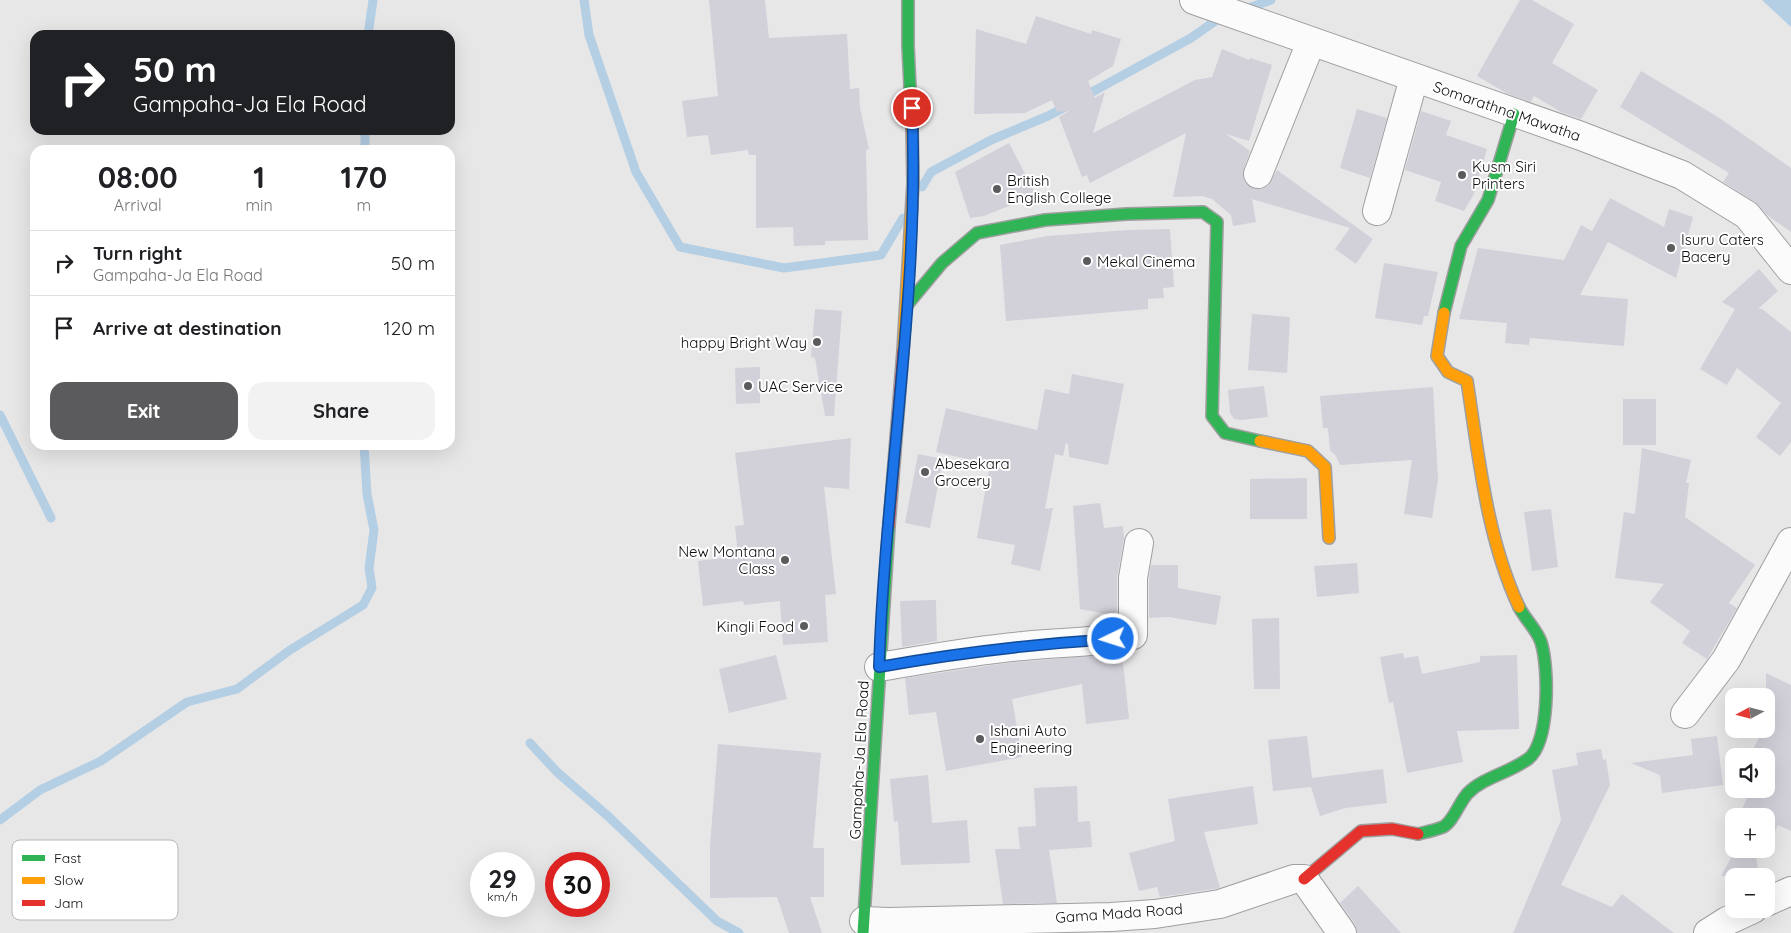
<!DOCTYPE html>
<meta charset="utf-8">
<style>
:root{--surface:#fff;--page:#f2f2f2;--text:#202124;--muted:#757577;--line:#e0e0e0;--accent:#5b5a5c}
body{margin:0;font-family:Quicksand,sans-serif;background:var(--page);color:var(--text);height:100vh;display:flex;flex-direction:column;font-size:19px;white-space:nowrap}
*{box-sizing:border-box;margin:0}
p{font-size:16px;color:var(--muted)}
.icon{flex:none;width:28px;height:28px;fill:none;stroke:currentColor;stroke-width:2;stroke-linecap:round;stroke-linejoin:round}
.map{position:relative;flex:1;overflow:hidden}
.sheet{position:absolute;left:30px;top:145px;width:425px;height:305px;display:flex;flex-direction:column;background:var(--surface);border-radius:15px;box-shadow:0 5px 20px #0002}
.sheet>*{flex:none}
.top-card{position:absolute;left:30px;top:30px;width:425px;height:105px;border-radius:15px;box-shadow:0 5px 20px #0002;background:#202124;color:#fff;overflow:hidden}
.needle{width:32px;rotate:263deg}
.fabs{position:absolute;left:1725px;top:688px;display:grid;gap:10px}
.fabs a{display:grid;place-items:center;width:50px;height:50px;border-radius:10px;background:var(--surface);box-shadow:0 5px 20px #0002;font-size:25px}
.speed{position:absolute;left:470px;top:852px;display:flex;gap:10px;font-size:25px;font-weight:700;text-align:center}
.speed>*{display:grid;place-content:center;width:65px;height:65px;border-radius:50%;background:var(--surface);box-shadow:0 5px 20px #0002;line-height:1}
.speed small{font-size:12px;font-weight:400}
.speed .limit{border:8px solid #d22;background:#fff;color:#111}
.pin{position:absolute;display:grid;place-items:center;width:42px;height:42px;color:#fff;margin:-21px;border:2px solid #fff;border-radius:50%;box-shadow:0 1px 5px #0007}
.me{position:absolute;width:55px;margin:-28px;rotate:266deg;stroke-linejoin:round;filter:drop-shadow(0 0 4px #0008)}
.turn{display:flex;align-items:center;gap:18px;height:105px;padding:0 20px;font-size:22px}
.turn .icon{width:65px;height:65px;stroke-width:2.5}
.turn b{display:block;font-size:35px;line-height:42px}
.eta{display:flex;justify-content:space-evenly;align-items:center;height:85px;text-align:center}
.eta b{font-size:30px;font-weight:700;line-height:35px}
.primary-button{display:flex;gap:10px;margin-top:auto;padding:10px 20px}
.primary-button a{flex:1;height:58px;border-radius:15px;background:var(--accent);color:#fff;font-size:20px;font-weight:700;line-height:58px;text-align:center}
.primary-button a+a{background:var(--page);color:var(--text)}
ul{padding:0;list-style:none}
li{display:flex;align-items:center;gap:15px;height:65px;padding:0 20px;border-top:1px solid var(--line)}
li div{flex:1}
li b{display:block;font-size:19px}
li em{font-style:normal}
.map>svg:first-child{display:block}
</style>
<div class="map">
<svg width="1791" height="933" viewBox="0 0 1791 933">
<rect width="100%" height="100%" fill="#e7e7e8"/>
<path fill="#b4cee4" d="M1762,0h29v27l-26,-24z"/>
<g fill="none" stroke-linecap="round" stroke-linejoin="round">
<g stroke="#b4cee4" stroke-width="9">
<path d="M584,0l5,35 47,137 44,75 104,21 97,-13 22,-37"/>
<path d="M1243,10l28,-10"/>
<path d="M368,35l5,-35"/>
<path d="M1083,97l108,-59 27,-19 5,-2"/>
<path d="M365,130v20"/>
<path d="M922,187l9,-15 60,-32 57,-24 19,-10"/>
<path d="M0,415l51,103"/>
<path d="M530,743l27,29 52,45 108,104 22,12"/>
<path d="M0,820l40,-30 61,-29 86,-59 50,-13 53,-39 73,-45 9,-17 -3,-20 5,-38 -7,-36 -3,-49"/>
</g>
</g>
<g fill="#d2d0d9">
<path d="M709,0h56l4,38 78,-4 3,55 9,-1 1,20 9,41 -3,1 2,90 -43,1v4l-31,1 -1,-19 -37,1v-73h-7l-1,-5 -37,5 -3,-20 -21,2 -5,-36 36,-5z"/>
<path d="M1520,0h12l42,24 -22,39 46,27 -17,29 -20,-7 -27,-16 -3,6 -23,-8 -31,-18z"/>
<path d="M1036,16l55,18 1,-4 29,9 -8,27 -25,15 7,17 10,-6 -12,41 102,-53 17,-3 10,-28 27,11 1,-2 22,7 -23,76 -23,-7 24,17 -6,17 -1,9 2,6 7,5 9,1 7,-3 9,-16 96,69 -17,25 -21,-15 15,-21 -98,-29 4,23 -23,4 -2,-11 -19,-16 -9,-3 -30,1 13,-64 -96,50 -3,-8 -5,2 -23,-60 10,-6 -12,1 -5,-12 -27,13 -51,1 2,-85 50,15z"/>
<path d="M1641,71l77,46 73,51v64l-24,-17 -12,-13 -32,-20 6,-9 -109,-66z"/>
<path d="M1357,109l30,9 -17,60 -30,-10z"/>
<path d="M1421,111l30,10 -5,14 41,14 -13,45 -10,17 -29,-10 6,-19 -36,-12z"/>
<path d="M1009,143l27,52 -52,21 -14,2 -15,-46z"/>
<path d="M1610,198l54,29 5,-18 24,8 -17,61 -68,-36 -28,53 48,4 -4,47 -94,-8 -1,7 -24,-2 2,-20 -48,-4 19,-71 86,12 17,-35 11,6z"/>
<path d="M1170,229l4,58 -11,1 1,10 -16,1v10l-142,12 -6,-76 47,-9 81,-6z"/>
<path d="M1384,263l54,9 -10,44h-4l-2,9 -47,-7z"/>
<path d="M1759,269l19,22 -20,18h4l29,23v110l-11,14 -24,-19 25,-34 -44,-35 -10,17 -27,-16 35,-60 -13,-7z"/>
<path d="M815,309l27,2 -8,105h-9l-10,-58 -4,-1z"/>
<path d="M1252,314l38,3 -3,56 -39,-3z"/>
<path d="M760,367v36l-24,1 -1,-36z"/>
<path d="M1072,374l52,10 -16,81 -39,-8 -1,-13 -2,-1 -3,13 -8,-2 -10,55 8,-1 -13,63 -29,-7 4,-19 -38,-7 13,-74 -54,-12 10,-44 91,22 8,-41 24,5z"/>
<path d="M1264,386l4,31 -27,3 -7,-1 -4,-6 -2,-23z"/>
<path d="M1433,387l5,92 -6,39 -28,-4 8,-54 -72,5 -4,-9 -6,-6 -2,-22h-5l-3,-32z"/>
<rect x="1623" y="399" width="33" height="46"/>
<path d="M851,438l-2,51 -25,-2 12,107 -11,1 3,47 -45,3 -3,-44 -36,4 -1,-4 -40,5 -5,-45 40,-5 -3,-30 9,-1 -9,-72z"/>
<path d="M1642,448l49,12 -5,23h3l-4,34 70,48 -26,38 8,5 -30,51 -25,-16 8,-12 -40,-29 14,-18 -49,-6 9,-66 11,2z"/>
<path d="M918,454l25,5 -13,69 -25,-5z"/>
<path d="M1307,478v41h-57v-40z"/>
<path d="M1100,503l4,25 19,-2 1,13 -7,39v38l-37,-7 -7,-103z"/>
<path d="M1551,509l7,58 -26,4 -8,-59z"/>
<path d="M1357,563l2,30 -42,4 -3,-31z"/>
<path d="M1151,565h27v23l43,8 -5,29 -47,-8 -20,1v-39z"/>
<path d="M936,600l1,41 -35,6 -2,-46z"/>
<path d="M1279,618l1,71h-26l-2,-70z"/>
<path d="M1122,653l7,66 -43,5 -4,-40 -70,15 10,58 -76,14 -10,-59 -27,3 -4,-37 102,-15z"/>
<path d="M1403,653l1,5 14,-2 4,18 58,-12v-6l37,-1 2,74 -62,2 6,31 -56,11 -14,-71 -4,1 -9,-46z"/>
<path d="M776,655l11,44 -58,14 -10,-44z"/>
<path d="M1766,673l25,12v146l-13,-6 -5,11 -7,-4v-16h-13l1,-2 -12,-5 9,-20h15v-33h-17l15,-27h2z"/>
<path d="M1307,736l5,42 71,-9 4,34 -42,5 -25,8 -9,-29 -38,4 -5,-51z"/>
<path d="M1717,736l6,49 -30,4 -2,-1v1l-29,4 -2,-18 -29,-12 62,-8 -2,-16z"/>
<path d="M718,744l103,9 -8,95h11v49h-14l12,36h-33l-12,-36 -67,1v-52z"/>
<path d="M1601,749l2,11 3,-1 4,26 -49,100 51,22 10,-13 52,39h-161l48,-113 -9,-50 26,-5 -2,-12z"/>
<path d="M928,775l4,48 35,-3 3,43 -69,2 -3,-44 -4,1 -4,-43z"/>
<path d="M1077,786l1,36 12,-1 2,26 -43,3 8,53 -54,1 -8,-55h25l-2,-22 18,-1 -2,-38z"/>
<path d="M1253,786l5,38 -54,8 16,56 -60,9 -3,-10 -18,4 -10,-38 46,-12 -7,-42z"/>
<path d="M1736,849h19l4,27h-38z"/>
<path d="M1358,886l43,47h-44l-2,-9 -15,-21z"/>
</g>
<g fill="none" stroke-linecap="round" stroke-linejoin="round">
<g stroke="#9f9fa0" stroke-width="30">
<g id="street">
<path d="M1194,0l387,136 101,39 65,40 44,55"/>
<path d="M1258,174l53,-132"/>
<path d="M1377,211l37,-133"/>
<path d="M879,667c48,-8 96,-17 144,-21 37,-4 74,-3 110,-11v-57l6,-35"/>
<path d="M1685,714l41,-54 65,-118"/>
<path d="M1766,902l25,-11"/>
<path d="M864,921l24,1 223,-5 44,-3 65,-10 74,-25h10l38,54"/>
<path d="M1708,933l19,-12 26,-12"/>
</g>
</g>
<g stroke="#9f9fa0" stroke-width="14">
<g id="fast">
<path d="M908,0v46l4,82"/>
<path d="M907,305l35,-42 35,-30 68,-13 82,-6 76,-2 14,10 -5,194 13,17 35,8"/>
<path d="M1444,313l17,-67 27,-46 26,-86"/>
<path d="M1418,834c8,-2 18,-4 25,-7 10,-5 17,-26 25,-34 16,-16 41,-20 60,-34 22,-16 21,-92 13,-117 -4,-12 -16,-23 -22,-35"/>
<path d="M863,933l26,-407"/>
</g>
</g>
<g stroke="#9f9fa0" stroke-width="14">
<g id="slow">
<path d="M1444,313l-7,43 11,16 19,9c12,76 19,155 52,226"/>
<path d="M903,351l10,-168 -1,-55"/>
<path d="M1260,441l48,10 17,16 4,71"/>
</g>
</g>
<g stroke="#9f9fa0" stroke-width="14">
<g id="jam">
<path d="M889,526l14,-175"/>
<path d="M1304,879l57,-48 31,-2 26,5"/>
</g>
</g>
<use href="#street" stroke="#fbfbfc" stroke-width="28"/>
<use href="#fast" stroke="#30b455" stroke-width="11"/>
<use href="#slow" stroke="#ff9f0a" stroke-width="11"/>
<use href="#jam" stroke="#e5322d" stroke-width="11"/>
</g>
<g fill="none" stroke-linecap="round" stroke-linejoin="round">
<g stroke="#114b97" stroke-width="12">
<path id="route" d="M912,108c8,187 -27,373 -33,559 78,-14 155,-23 234,-28"/>
</g>
<use href="#route" stroke="#1a73e8" stroke-width="9"/>
</g>
<g fill="#5b5a5c" stroke="#fff" stroke-width="2">
<circle cx="1462" cy="175" r="5"/>
<circle cx="997" cy="189" r="5"/>
<circle cx="1671" cy="248" r="5"/>
<circle cx="1087" cy="261" r="5"/>
<circle cx="817" cy="342" r="5"/>
<circle cx="748" cy="386" r="5"/>
<circle cx="925" cy="472" r="5"/>
<circle cx="785" cy="560" r="5"/>
<circle cx="804" cy="626" r="5"/>
<circle cx="980" cy="739" r="5"/>
</g>
<g text-anchor="middle" dominant-baseline="central" stroke-width="4" stroke-linejoin="round" paint-order="stroke">
<g font-size="15" fill="#0f0e10" stroke="#fff">
<text transform="translate(1507 111) rotate(19)">Somarathna Mawatha</text>
<text transform="translate(859 760) rotate(-87)">Gampaha-Ja Ela Road</text>
<text transform="translate(1119 913) rotate(-4)">Gama Mada Road</text>
</g>
<g font-size="15" fill="#0f0e10" stroke="#fff" text-anchor="start">
<text x="1472" y="166">Kusm Siri<tspan x="1472" dy="17">Printers</tspan></text>
<text x="1007" y="180">British<tspan x="1007" dy="17">English College</tspan></text>
<text x="1681" y="239">Isuru Caters<tspan x="1681" dy="17">Bacery</tspan></text>
<text x="1097" y="261">Mekal Cinema</text>
<text x="807" y="342" text-anchor="end">happy Bright Way</text>
<text x="758" y="386">UAC Service</text>
<text x="935" y="463">Abesekara<tspan x="935" dy="17">Grocery</tspan></text>
<text x="775" y="551" text-anchor="end">New Montana<tspan x="775" dy="17">Class</tspan></text>
<text x="794" y="626" text-anchor="end">Kingli Food</text>
<text x="990" y="730">Ishani Auto<tspan x="990" dy="17">Engineering</tspan></text>
</g>
</g>
<rect x="12" y="840" width="166" height="80" rx="8" fill="#fff" stroke="#b7b7b7" stroke-width="1"/>
<rect x="22" y="855" width="23" height="6" fill="#30b455"/>
<rect x="22" y="877" width="23" height="7" fill="#ff9f0a"/>
<rect x="22" y="900" width="23" height="6" fill="#e5322d"/>
<g font-size="14" fill="#0f0e10">
<text x="54" y="863">Fast</text>
<text x="54" y="885">Slow</text>
<text x="54" y="908">Jam</text>
</g>
</svg>
<div class="fabs">
<a><svg class="needle" viewBox="-14 -14 28 28"><path d="M0-13l5 13h-10z" fill="#e53935"/><path d="M0 13l5-13h-10z" fill="#757577"/></svg></a>
<a><svg class="icon" aria-label="sound" viewBox="0 0 24 24"><path d="M4 9h4l5-4v14l-5-4H4zM17 9q2 3 0 6"/></svg></a>
<a>+</a>
<a>−</a>
</div>
<div class="speed"><div>29<small>km/h</small></div><div class="limit">30</div></div>
<div class="pin" style="left:912px;top:108px;background:#d93025"><svg class="icon" aria-label="arrive" viewBox="0 0 24 24"><path d="M6 21V4h12l-3 4 3 4H6"/></svg></div>
<svg class="me" style="left:1113px;top:639px" viewBox="-20 -20 40 40"><circle r="17" fill="#1a73e8" stroke="#fff" stroke-width="3"/><path d="M0-11L8 9 0 5-8 9z" fill="#fff"/></svg>
<div class="top-card">
<div class="turn"><svg class="icon" aria-label="right" viewBox="0 0 24 24"><path d="M7 20v-9h11M14 6l5 5-5 5"/></svg><div><b>50 m</b>Gampaha-Ja Ela Road</div></div>
</div>
<section class="sheet">
<div class="eta">
<div><b>08:00</b><p>Arrival</p></div>
<div><b>1</b><p>min</p></div>
<div><b>170</b><p>m</p></div>
</div>
<ul>
<li><svg class="icon" aria-label="right" viewBox="0 0 24 24"><path d="M7 20v-9h11M14 6l5 5-5 5"/></svg><div><b>Turn right</b><p>Gampaha-Ja Ela Road</p></div><em>50 m</em></li>
<li><svg class="icon" aria-label="arrive" viewBox="0 0 24 24"><path d="M6 21V4h12l-3 4 3 4H6"/></svg><div><b>Arrive at destination</b></div><em>120 m</em></li>
</ul>
<div class="primary-button"><a>Exit</a><a>Share</a></div>
</section>
</div>
